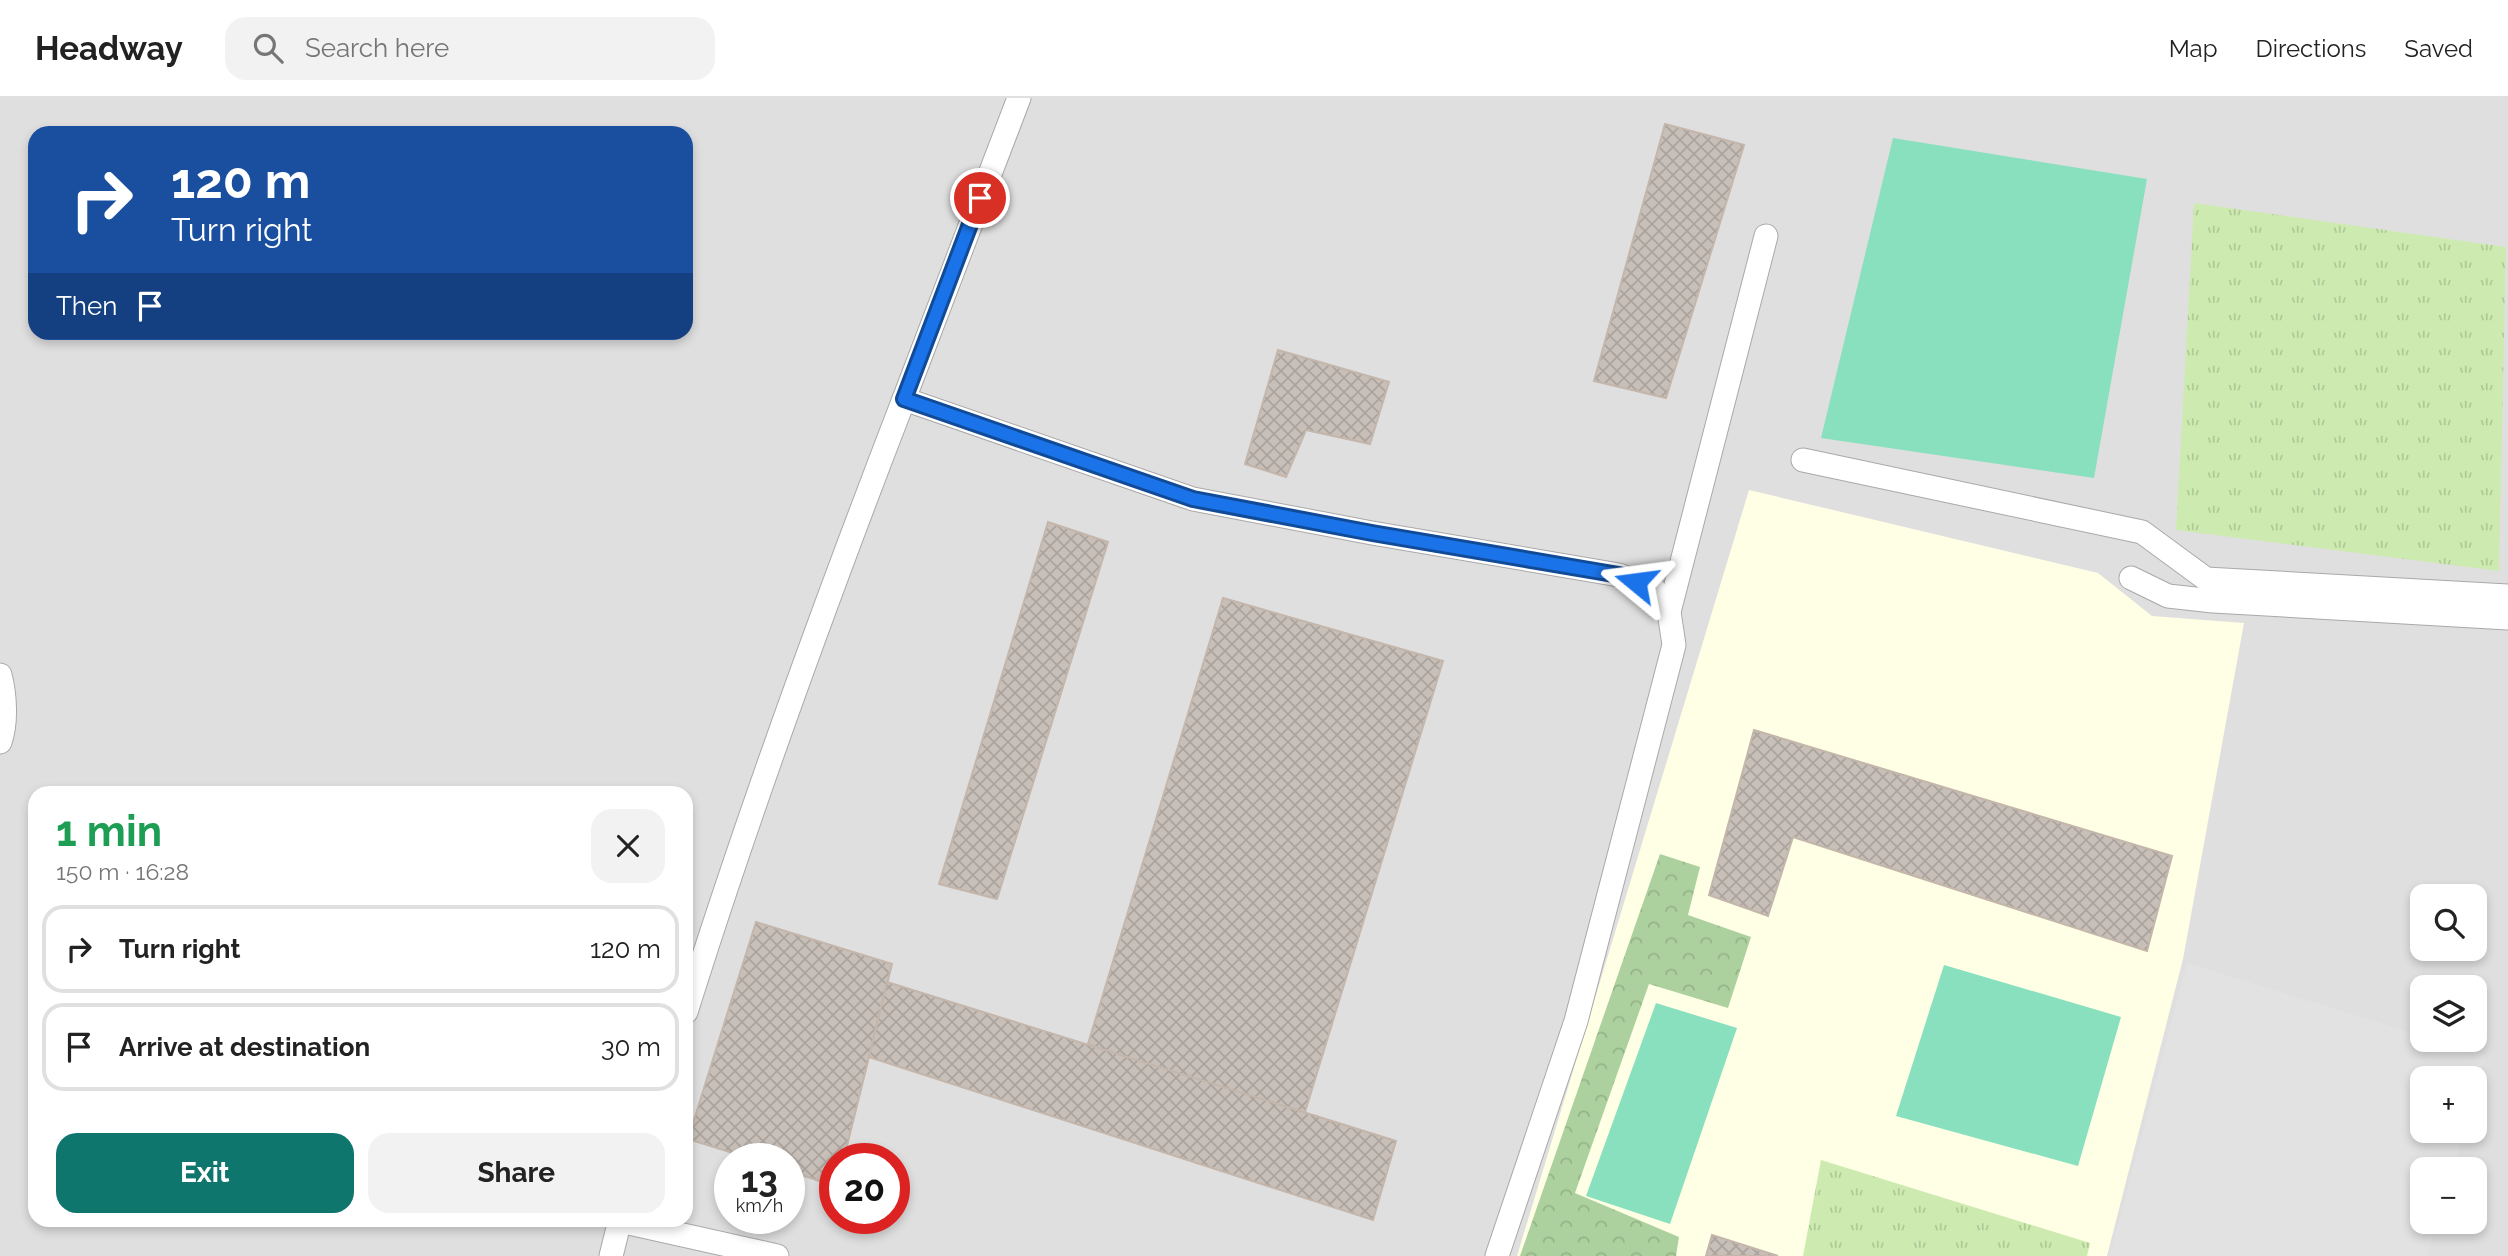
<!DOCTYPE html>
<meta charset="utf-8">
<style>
:root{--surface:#fff;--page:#f2f2f2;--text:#222;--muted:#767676;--line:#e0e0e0;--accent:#0f766e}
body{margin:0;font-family:Raleway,sans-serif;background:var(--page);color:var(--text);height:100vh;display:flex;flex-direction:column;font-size:26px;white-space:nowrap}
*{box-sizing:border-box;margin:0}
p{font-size:23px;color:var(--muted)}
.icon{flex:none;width:38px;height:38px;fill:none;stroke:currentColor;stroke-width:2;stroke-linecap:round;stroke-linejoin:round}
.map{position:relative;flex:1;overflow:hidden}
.side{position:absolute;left:28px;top:688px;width:665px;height:441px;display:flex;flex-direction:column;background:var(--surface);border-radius:21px;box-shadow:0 4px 10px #0003}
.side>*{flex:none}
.top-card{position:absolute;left:28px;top:28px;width:665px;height:214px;border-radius:21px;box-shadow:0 4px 10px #0003;background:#1a4fa0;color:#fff;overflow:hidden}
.controls{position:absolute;left:2410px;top:786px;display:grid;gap:14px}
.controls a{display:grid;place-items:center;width:77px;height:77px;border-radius:14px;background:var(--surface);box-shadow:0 4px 10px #0003;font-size:35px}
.speed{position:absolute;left:714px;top:1045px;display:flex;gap:14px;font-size:35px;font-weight:700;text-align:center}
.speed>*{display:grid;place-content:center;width:91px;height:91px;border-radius:50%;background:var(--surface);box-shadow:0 4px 10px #0003;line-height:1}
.speed small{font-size:18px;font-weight:400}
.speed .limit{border:10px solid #d22;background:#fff;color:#111}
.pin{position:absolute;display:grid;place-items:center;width:60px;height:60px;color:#fff;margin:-30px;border:4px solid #fff;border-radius:50%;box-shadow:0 2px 7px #0007}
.me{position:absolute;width:77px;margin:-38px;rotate:286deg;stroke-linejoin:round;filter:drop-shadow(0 0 5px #0008)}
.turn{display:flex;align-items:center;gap:24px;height:147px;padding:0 28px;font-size:32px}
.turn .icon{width:91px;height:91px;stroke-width:2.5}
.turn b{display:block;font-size:49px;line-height:60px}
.then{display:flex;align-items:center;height:66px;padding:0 28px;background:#0003;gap:14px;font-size:26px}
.round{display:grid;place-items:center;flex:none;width:74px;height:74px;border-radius:21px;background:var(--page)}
.head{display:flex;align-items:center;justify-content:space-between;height:119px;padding:0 28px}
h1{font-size:42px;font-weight:700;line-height:52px;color:#1e9e55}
.button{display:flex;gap:14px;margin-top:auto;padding:14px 28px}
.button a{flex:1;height:80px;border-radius:21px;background:var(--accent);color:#fff;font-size:28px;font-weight:700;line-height:80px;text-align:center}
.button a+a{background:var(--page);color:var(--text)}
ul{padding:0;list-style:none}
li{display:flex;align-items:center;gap:21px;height:88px;margin:0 14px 10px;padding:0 14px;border:4px solid var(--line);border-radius:21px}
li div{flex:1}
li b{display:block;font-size:26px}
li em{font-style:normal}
header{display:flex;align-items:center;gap:42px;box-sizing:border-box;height:98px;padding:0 35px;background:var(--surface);border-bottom:2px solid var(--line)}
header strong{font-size:33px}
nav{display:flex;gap:38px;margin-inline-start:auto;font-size:24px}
.search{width:490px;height:63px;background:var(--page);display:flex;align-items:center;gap:18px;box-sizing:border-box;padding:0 24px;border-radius:21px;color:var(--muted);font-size:26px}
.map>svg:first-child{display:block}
</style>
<header>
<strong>Headway</strong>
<div class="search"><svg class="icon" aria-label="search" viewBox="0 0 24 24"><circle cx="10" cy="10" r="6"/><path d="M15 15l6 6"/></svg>Search here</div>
<nav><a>Map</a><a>Directions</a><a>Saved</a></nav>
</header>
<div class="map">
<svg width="2508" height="1158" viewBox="0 0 2508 1158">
<defs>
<pattern id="grass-tufts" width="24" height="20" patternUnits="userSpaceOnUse" patternTransform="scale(1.75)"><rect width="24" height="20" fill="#cdebb0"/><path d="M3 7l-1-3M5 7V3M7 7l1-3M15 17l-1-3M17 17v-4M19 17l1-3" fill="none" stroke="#b0c997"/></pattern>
<pattern id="forest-crowns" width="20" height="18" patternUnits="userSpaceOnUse" patternTransform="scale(1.75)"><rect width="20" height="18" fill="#add19e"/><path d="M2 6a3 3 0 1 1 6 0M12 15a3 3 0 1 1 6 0" fill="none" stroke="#95b388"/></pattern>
<pattern id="building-cross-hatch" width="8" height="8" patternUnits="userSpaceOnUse" patternTransform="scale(1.75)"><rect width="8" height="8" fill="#c7bfb8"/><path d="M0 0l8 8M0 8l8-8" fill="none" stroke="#aba49e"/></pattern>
</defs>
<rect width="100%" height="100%" fill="#f2efe9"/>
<path fill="#e0dfdf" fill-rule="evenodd" d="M0,0h2508v1158h-2508zM35,35h651v199h-651zM35,695h651v427h-651zM2422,798h52v52h-52zM2422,889h52v53h-52zM2422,980h52v52h-52zM730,1060h59v60h-59zM835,1060h59v60h-59zM2422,1071h52v53h-52z"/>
<path fill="#ffffe5" d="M1749,392l349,83 54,43 92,7 -61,336 -76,297h-590z"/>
<g fill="url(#grass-tufts)">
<path d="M2194,105l312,44 -7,324 -323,-41z"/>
<path d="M1821,1062l269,83 -3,13h-284z"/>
</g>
<path fill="url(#forest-crowns)" d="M1660,756l40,13 -12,48 63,22 -23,71 -79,-24 -74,209 104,44 -3,19h-156z"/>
<g fill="#88e0be">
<path d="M1893,40l254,41 -53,299 -273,-40z"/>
<path d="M1944,867l177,52 -43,149 -182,-50z"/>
<path d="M1656,905l81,25 -67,196 -84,-28z"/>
</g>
<path fill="#e2e2e2" d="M2187,865l235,73v4h12l52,15 -11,39 -1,-16h-52v52l42,1 -11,38h-31v53h15l-10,34h-317z"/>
<g fill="url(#building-cross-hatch)" stroke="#c4b6ab" stroke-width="2">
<path d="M1665,26l79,21 -78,253 -72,-17z"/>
<path d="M1278,252l111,32 -19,62 -64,-14 -20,47 -41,-13z"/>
<path d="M1048,424l60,20 -111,357 -58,-15z"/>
<path d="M1223,500l220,63 -141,461 -214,-78z"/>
<path d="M1754,632l418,126 -25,95 -354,-114 -25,79 -59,-21z"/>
<path d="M756,824l136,42 -48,194h-9v28l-46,-15v-13h-40l-61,-19z"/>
<path d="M887,884l509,159 -23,79 -504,-163z"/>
<path d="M1712,1137l66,21h-72z"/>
</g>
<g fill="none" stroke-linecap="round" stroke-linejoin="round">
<g stroke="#a9a9a9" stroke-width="25">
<g id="lane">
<path d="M904,301l115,-301"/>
<path d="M1803,362l339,72 64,47 302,17"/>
<path d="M2131,480l37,18 45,5 295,17"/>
<path d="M1669,514l97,-376"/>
<path d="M0,577c5,19 7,48 0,67"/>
<path d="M686,914c65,-207 140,-411 218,-613l289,100 179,34 247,42 35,14 15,23 5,33 -98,376 -79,235"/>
<path d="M620,1123l157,35"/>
<path d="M611,1158l9,-36"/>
</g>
</g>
<use href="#lane" stroke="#fff" stroke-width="23"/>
</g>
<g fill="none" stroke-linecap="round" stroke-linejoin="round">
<g stroke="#114b97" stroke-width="18">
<path id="route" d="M980,100l-76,201 289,100 179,34 247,42 17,7"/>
</g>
<use href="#route" stroke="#1a73e8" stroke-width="12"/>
</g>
</svg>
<div class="controls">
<a><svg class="icon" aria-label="search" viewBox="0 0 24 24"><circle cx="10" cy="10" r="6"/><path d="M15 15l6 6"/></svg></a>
<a><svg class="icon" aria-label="layers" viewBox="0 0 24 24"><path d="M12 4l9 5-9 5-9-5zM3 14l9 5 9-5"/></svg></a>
<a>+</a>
<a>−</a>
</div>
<div class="speed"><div>13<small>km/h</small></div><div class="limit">20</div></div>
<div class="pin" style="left:980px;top:100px;background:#d93025"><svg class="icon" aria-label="arrive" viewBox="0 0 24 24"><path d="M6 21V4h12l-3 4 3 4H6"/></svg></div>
<svg class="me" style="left:1636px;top:484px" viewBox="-20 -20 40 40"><path d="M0-17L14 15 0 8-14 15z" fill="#1a73e8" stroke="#fff" stroke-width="4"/></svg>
<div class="top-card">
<div class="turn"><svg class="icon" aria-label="right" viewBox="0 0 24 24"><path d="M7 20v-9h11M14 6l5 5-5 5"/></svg><div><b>120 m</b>Turn right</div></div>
<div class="then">Then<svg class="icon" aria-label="arrive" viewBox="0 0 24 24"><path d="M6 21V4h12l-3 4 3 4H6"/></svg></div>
</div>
<section class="side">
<div class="head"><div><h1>1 min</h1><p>150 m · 16:28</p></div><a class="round"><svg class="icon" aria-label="close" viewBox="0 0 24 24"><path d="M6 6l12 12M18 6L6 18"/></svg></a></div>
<ul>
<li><svg class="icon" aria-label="right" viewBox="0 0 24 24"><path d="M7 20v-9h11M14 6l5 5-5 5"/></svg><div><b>Turn right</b></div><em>120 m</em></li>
<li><svg class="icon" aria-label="arrive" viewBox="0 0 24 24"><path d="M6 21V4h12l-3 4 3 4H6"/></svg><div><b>Arrive at destination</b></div><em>30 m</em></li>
</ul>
<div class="button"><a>Exit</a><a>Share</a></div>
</section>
</div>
